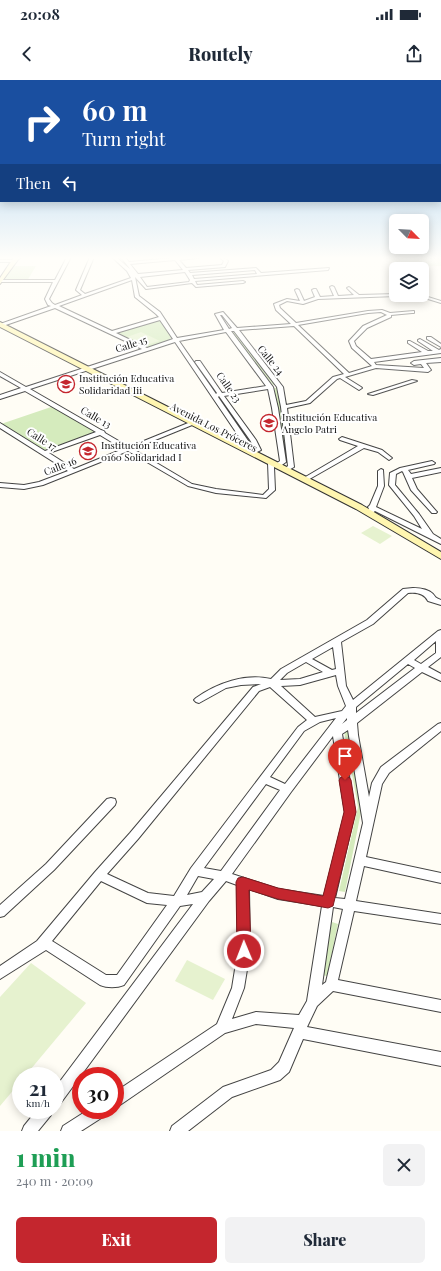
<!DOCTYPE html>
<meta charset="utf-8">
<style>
:root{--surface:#fff;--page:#f2f2f3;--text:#1f2937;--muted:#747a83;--accent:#c4262e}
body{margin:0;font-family:"Playfair Display",serif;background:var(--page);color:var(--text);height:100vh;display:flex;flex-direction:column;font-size:15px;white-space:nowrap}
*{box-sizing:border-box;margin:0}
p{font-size:13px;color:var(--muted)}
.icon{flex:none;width:22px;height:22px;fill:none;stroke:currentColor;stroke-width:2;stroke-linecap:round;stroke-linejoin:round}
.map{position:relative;height:1051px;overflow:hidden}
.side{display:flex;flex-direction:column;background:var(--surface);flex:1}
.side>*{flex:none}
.top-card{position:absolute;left:0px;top:0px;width:441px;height:122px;box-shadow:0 2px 10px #0003;background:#1a4fa0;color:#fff;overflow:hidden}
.needle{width:26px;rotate:114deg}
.tools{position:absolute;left:389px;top:134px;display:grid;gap:8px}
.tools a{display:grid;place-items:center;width:40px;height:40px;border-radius:6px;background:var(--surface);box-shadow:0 2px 10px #0003;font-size:20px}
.speed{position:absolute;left:12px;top:987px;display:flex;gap:8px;font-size:20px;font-weight:700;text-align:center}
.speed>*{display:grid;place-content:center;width:52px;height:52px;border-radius:50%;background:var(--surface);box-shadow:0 2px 10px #0003;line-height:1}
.speed small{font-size:10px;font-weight:400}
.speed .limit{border:6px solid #d22;background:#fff;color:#111}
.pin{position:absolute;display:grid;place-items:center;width:34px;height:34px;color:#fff;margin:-41px -17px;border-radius:50% 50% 50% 0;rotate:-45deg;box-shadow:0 0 4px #0007}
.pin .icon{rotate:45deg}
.me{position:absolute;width:44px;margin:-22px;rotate:359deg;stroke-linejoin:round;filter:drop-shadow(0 0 3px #0008)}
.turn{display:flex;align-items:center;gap:14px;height:84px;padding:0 16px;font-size:18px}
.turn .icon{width:52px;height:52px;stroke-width:2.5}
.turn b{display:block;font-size:28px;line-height:34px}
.then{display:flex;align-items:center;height:38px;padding:0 16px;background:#0003;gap:8px;font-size:15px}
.round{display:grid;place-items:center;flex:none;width:42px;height:42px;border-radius:6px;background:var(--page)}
.headline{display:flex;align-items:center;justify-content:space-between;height:68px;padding:0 16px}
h1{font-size:24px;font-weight:800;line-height:30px;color:#1e9e55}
.primary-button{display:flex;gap:8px;margin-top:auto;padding:8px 16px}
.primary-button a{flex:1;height:46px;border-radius:6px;background:var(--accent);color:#fff;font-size:16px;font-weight:800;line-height:46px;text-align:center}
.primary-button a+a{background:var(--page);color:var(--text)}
.status{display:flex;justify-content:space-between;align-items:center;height:28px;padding:0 20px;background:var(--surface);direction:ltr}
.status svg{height:11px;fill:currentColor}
header{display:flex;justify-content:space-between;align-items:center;height:52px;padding:0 16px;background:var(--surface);font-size:18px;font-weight:800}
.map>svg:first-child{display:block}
</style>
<div class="status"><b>20:08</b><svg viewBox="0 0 49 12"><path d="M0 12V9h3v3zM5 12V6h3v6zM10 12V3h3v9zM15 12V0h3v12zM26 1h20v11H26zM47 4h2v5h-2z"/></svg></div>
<header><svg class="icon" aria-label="back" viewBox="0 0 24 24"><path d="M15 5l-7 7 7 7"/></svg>Routely<svg class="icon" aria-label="share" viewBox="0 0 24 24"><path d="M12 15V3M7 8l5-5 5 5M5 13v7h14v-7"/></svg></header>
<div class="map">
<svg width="441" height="1051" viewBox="0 0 441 1051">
<rect width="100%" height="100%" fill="#fffdf5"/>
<g fill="#d5ebbd">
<path d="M385,177h56v9h-41z"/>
<path d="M14,186h22l-9,15 -23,-1z"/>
<path d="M159,239l13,18 -6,5 -19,6 -33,-15z"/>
<path d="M233,250l44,54 -4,1 -44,-54z"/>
<path d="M279,307l13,75 -7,-1 -11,-73z"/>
<path d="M54,326l46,26 -55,20 -44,-28z"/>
<path d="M348,648l14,79 -17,85 -6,-1 19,-84 -14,-76z"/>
<path d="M332,842l6,2 -11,52 -6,-1z"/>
</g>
<g fill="#e6f2cf">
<path d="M141,252l19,9 -14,4 -19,-8z"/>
<path d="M373,446l19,10 -12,8 -19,-11z"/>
<path d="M187,880l38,19 -12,21 -38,-19z"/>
<path d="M31,883l55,40 -61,73h-4v5l-21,25v-109z"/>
</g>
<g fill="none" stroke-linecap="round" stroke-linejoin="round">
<g stroke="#444" stroke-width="2">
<g id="street">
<path d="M67,177h4l-22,42 3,4 3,2 27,-10 -6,-5 14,-33h4l-14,33 5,4 46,-16 -4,-7 -15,-14h4l14,12 -9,-12h4l4,5 44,-4 -1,-1 5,1 23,-1 -2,1 -19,2 7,8 36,-3 2,-4 -5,-4h4l5,4 -3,6 -37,3 2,3 66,-5 5,5 68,-5 -1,2 -133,11 2,4 46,-4 2,1 -2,1 -47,4 -4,-4 -46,6 -11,-12 4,19 21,16 17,26 47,-8 -9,-16 8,-2 14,16 54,-4 -15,-14 -2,-6 13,-5 13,2 -5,-11 2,-1 2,1 5,11 11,-4 -3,-7 2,-1h2l4,8 14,-1 -4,-9 2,-1 2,1 4,9 16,-1 -7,-7 2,-1 10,8 37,-1v1l32,2 13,4v2l-13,-4 -32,-3 -78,3 -15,5 -16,-3 -8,4 1,3 16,15 72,-12 14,-1 8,3 24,-2v2h-2l-21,2v2l-24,11 -13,13 2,5 15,13 51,-7 -14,-9v-2h2l18,10h5l-15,-10v-1l2,-1 19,11 2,-1v4l-67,9 2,3 48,3 -3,-4 -7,1 -3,-2 3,-2 27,-3v4l-15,1 5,7 -3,2 -52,-4 -31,9 16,10 1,1 -3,2 -19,-12 -3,1 -27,24 -23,5 7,59 -9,5 -3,-2 6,-4 -7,-59 -4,-20 -43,-56h-3l42,56 5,21 8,54 -7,5h-5l1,23 -9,8 -50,-5 -28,-7 -60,-35 -85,34 -19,4 -24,-2v-4l24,2 15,-3 29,-11 -68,-43v-5l45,28 51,-19 -71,-41 -25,8v-4l21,-7 -21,-12v-4l26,15 116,-38 -87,-41 -55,19v-3l51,-18 -3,-1 -3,-6 8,-17h-53v-2h55zM175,180l8,10 -45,4 -8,-10zM255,190l2,4 -63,5 -2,-4zM185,192l5,8 -1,2 -42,5 -7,-10zM132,200l3,17 21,17 3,3 -47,14 -53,-25zM381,232l6,3 -24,11 -14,15 3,7 20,18 -23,7 -51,-48 70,-12zM220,235h2l10,13 -3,1zM160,240l13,19 -26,9 -31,-15zM294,246l50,48 -11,3 -27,24 -20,4 -3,-18 -44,-57zM226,252l40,54 -44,7 -22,-32h-4l-1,1 22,31 -1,1 -37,-53zM175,262l69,102 -5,2v2h4l8,-3 -33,-48 1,-1 31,44 5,9 -6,3v2h4l8,-4 -5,-10 -32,-44 44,-7 4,19 8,53 -6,4 -1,-3h-4l-1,1 1,26 -6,6 -47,-6 -24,-5 -59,-35 69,-28v-2h-4l-69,28 -24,-14 -1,-2 -3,-1 -71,-41zM100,355l23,14 -49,20 -25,-16z"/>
<path d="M0,180h14l2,1 -2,1h-14z"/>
<path d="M427,257h4l10,7v3l-14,-8z"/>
<path d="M412,300l5,1 -44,14 -5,-1z"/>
<path d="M342,357l40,13 10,8 -3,2 -11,-8 -14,-4 -58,33h-4v-2l56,-33 -18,-6 -1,-1z"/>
<path d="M432,381l3,2 -1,1 -26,6 3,4 30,-6v4l-29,6 5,11 19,22 1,1 -1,1h-4l-21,-23 -8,-18 -1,-1 -6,3 -1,11 24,29 14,20 8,5v5l-66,-33 -4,3 -3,-2 1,-3 -1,-2 2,-2 8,-19v-15l3,-2 2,1 1,16 -8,21 46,22 -8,-13 -25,-31 1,-12 10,-5z"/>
<path d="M413,508c6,0 15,1 20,6 3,4 3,4 8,6v5l-13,-4c-4,-8 -12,-9 -20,-8l-35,31 -32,18 5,44 7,14 85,-69 3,-1v27l-13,10 13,7v7l-19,-9 -65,51 1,12 11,62 3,-14 9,-16 57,-43 3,-1v8l-52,42 -7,11 -16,73 75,16v10l-77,-17 -8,35 85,13v10l-87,-13 -16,69 103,20v12l-108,-21 -16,15 -10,21 134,25v14l-138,-27 -14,33 -9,8 -48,17 -44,34h-18l2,-5 51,-39 48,-17 8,-8 15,-34 -38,-4 -31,9 -105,72 -5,2v-15l102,-68 15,-36 6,-37 -1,-66 -11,-4 -17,20 -149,203 -5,2v-18l138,-184 -13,2 -56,79c-7,3 -17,3 -24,0l-54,-35 -46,29v-13l37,-25 58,-69 35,-39 123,-146 8,-3 -20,1 -15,3 -27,15 -3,-1 -2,-2 2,-2c21,-15 49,-25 75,-19l10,-10 86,-49 36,-31zM436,561v12l-15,11 -7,-4zM333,567l3,22 -4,1 -20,-11zM306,582l17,10 -23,7 -20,1 7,-7zM408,584l7,4 -59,45v-6zM336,595l2,11 8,20 -4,5 -27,6 -34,-31 19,-1zM270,607l37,33 -9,7 -107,141 -17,28 -26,-3 -41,-19 31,-35 121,-148zM336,638l-51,66 -15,-7 34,-46 16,-9zM347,638v2l-5,4zM348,650l15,93 -18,76 -10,-1 20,-86 -13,-78zM333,656l12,76 -21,84 -46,-7 -46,-15 59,-82zM266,704l14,6 -59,81 -17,-3zM198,796l16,3 -12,13 -15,3zM101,801l46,22 20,2 -50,70h-11l-54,-34zM249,809l29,10 44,7 -15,95 -8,14 -43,-3 -24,7 12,-31 6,-37zM333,827l10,2 -17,73 -4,3z"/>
<path d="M111,718l4,1 1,3 -1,3 -61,65 -50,46 -4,1v-12l46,-41 61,-65z"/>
<path d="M37,1030h16l-2,5 -13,16h-16l2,-5z"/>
<path d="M88,1030h20l-2,5 -25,16h-20l2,-5z"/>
</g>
</g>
<g stroke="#333" stroke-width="2">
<g id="secondary">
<path d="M14,177h6l-20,27v-6z"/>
<path d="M0,242l362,183 79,47v7l-85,-50 -356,-182z"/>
</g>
</g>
<use href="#street" fill="#fff" fill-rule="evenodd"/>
<use href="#secondary" fill="#fff6b0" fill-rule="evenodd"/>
</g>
<linearGradient id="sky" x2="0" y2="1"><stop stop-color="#95c6ee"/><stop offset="0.55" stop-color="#fffefa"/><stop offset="1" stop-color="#fffefa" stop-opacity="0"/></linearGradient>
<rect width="441" height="324" fill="url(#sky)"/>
<path fill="#c4262e" stroke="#7f191e" d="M345,696l4,1 2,3 5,32 -23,94 -5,2 -50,-9 -29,-9 2,61 -2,5 -5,2 -5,-2 -2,-5 -1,-69 2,-4 5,-1 35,11 45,8 21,-84 -5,-32 2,-3z"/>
<defs>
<g id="school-ring" transform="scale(0.9)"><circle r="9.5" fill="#fff" stroke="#c4262e" stroke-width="1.5"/><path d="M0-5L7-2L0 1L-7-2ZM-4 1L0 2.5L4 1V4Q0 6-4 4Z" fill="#c4262e"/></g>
</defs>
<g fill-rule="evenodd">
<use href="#school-ring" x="66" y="304"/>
<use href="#school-ring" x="269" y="343"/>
<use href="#school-ring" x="88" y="371"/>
</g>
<g text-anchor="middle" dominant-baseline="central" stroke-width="4" stroke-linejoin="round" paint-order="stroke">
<g font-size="10" fill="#111" stroke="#fff">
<text transform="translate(131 264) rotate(-18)">Calle 15</text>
<text transform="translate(271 280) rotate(51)">Calle 24</text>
<text transform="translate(229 307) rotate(55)">Calle 23</text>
<text transform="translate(96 337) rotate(30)">Calle 13</text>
<text transform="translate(214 347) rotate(27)">Avenida Los Próceres</text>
<text transform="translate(42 359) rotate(32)">Calle 17</text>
<text transform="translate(60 386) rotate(-21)">Calle 16</text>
</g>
<g font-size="10" fill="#111" stroke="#fff" text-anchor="start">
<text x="79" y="298">Institución Educativa<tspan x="79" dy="12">Solidaridad Iii</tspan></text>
<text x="282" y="337">Institución Educativa<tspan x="282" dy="12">Angelo Patri</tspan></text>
<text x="101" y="365">Institución Educativa<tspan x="101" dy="12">0160 Solidaridad I</tspan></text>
</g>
</g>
</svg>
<div class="tools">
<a><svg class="needle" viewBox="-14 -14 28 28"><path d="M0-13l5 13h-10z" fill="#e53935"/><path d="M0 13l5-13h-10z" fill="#747a83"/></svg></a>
<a><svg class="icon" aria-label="layers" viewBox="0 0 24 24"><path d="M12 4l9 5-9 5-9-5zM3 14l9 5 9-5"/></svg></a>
</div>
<div class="speed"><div>21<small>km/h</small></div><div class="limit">30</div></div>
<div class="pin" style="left:345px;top:700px;background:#d93025"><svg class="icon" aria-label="arrive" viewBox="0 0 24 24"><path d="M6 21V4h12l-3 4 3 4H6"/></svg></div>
<svg class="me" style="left:244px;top:871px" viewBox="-20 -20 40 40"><circle r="17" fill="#c4262e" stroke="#fff" stroke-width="3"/><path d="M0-11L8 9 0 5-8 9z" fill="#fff"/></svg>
<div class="top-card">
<div class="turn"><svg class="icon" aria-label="right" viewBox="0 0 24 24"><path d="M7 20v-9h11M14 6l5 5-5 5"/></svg><div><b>60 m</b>Turn right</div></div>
<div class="then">Then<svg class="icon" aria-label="left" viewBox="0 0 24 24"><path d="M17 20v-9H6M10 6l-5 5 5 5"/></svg></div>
</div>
</div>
<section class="side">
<div class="headline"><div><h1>1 min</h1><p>240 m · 20:09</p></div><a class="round"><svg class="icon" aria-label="close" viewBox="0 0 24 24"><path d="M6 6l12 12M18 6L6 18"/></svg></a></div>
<div class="primary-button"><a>Exit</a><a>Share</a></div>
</section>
